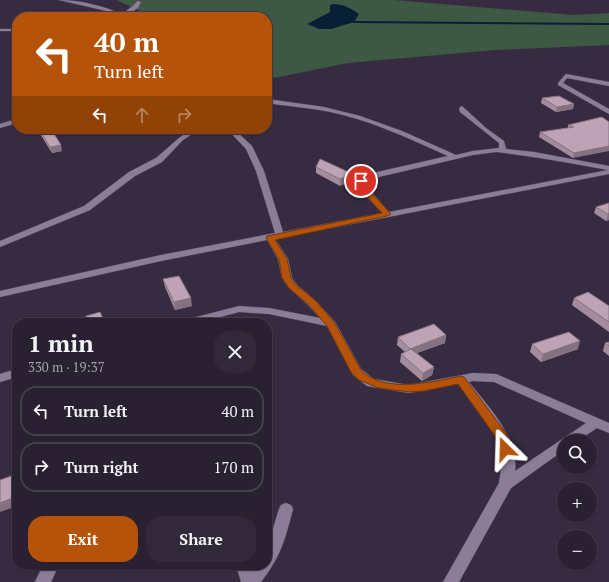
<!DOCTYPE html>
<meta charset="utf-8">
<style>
:root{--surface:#292031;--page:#312839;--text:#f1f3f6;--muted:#a5a3ab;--line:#453e4d;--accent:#b45309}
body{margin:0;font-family:"PT Serif",serif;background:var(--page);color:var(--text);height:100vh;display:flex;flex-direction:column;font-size:15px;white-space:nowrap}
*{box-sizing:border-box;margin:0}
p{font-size:13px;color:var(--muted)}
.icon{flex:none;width:22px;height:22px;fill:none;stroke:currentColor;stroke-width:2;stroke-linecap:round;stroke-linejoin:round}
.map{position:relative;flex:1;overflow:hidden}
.panel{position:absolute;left:12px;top:318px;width:260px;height:252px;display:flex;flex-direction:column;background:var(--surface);border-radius:16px;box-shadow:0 1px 3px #0004,0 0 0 1px var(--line)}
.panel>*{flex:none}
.banner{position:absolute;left:12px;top:12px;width:260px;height:122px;border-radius:16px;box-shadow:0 1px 3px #0004,0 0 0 1px var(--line);background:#b45309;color:#fff;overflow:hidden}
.buttons{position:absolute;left:557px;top:434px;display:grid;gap:8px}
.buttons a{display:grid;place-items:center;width:40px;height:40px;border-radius:50%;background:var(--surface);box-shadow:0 1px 3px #0004,0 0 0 1px var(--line);font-size:20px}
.pin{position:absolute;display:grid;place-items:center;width:34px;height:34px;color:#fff;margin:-17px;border:2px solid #fff;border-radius:50%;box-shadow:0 1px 4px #0007}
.me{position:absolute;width:44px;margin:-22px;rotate:338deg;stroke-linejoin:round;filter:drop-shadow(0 0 3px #0008)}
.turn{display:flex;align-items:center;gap:14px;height:84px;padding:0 16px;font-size:18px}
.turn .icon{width:52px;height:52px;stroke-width:2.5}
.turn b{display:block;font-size:28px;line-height:34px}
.lanes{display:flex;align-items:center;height:38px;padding:0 16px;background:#0003;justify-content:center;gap:20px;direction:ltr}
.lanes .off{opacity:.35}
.round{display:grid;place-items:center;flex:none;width:42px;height:42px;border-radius:16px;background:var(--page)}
.overview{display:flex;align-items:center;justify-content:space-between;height:68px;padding:0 16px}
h1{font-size:24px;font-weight:800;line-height:30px}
.action{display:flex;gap:8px;margin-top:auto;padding:8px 16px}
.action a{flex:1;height:46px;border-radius:16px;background:var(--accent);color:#fff;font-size:16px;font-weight:800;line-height:46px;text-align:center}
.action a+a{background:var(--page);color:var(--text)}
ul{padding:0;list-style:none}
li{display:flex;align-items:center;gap:12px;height:50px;margin:0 8px 6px;padding:0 8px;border:2px solid var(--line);border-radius:16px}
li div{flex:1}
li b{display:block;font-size:15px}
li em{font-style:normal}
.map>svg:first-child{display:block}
</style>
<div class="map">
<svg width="609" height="582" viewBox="0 0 609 582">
<rect width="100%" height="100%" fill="#372b41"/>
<path fill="#3e5943" d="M116,0h278l180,15 35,-2v32l-114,5 -147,13 -74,15 -7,-14v-47h-113z"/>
<path fill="#072035" d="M333,4c10,0 18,4 26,10l-5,8 -23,7h-12l-12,-5 23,-12v-7z"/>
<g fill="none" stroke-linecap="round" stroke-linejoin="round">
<path stroke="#072035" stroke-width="2" d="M354,22l255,2"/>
<g stroke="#52485b" stroke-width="1">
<g id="minor">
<path d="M59,0c20,0 46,6 64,15 3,-6 11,-8 14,-14l4,1 -3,6 -10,6 -1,3h-6l-10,-5z"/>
<rect x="0" y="29" width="17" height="2"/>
<path d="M566,74l43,8v4l-42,-8 -4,5 46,26v5l-51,-29v-2z"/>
<path d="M267,99l57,8 36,9 42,15 54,24 17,-4 26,-3v-5l-39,-31 -1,-4 3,-2 24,22 18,13 2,8 28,3 75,14v8l-334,65 13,20 4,19 5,7 18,15 20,22 26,47 13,10 35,6 64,-12 23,1 113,49v10l-12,-5 -20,13h-13v9l-53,38 -52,94h-16l56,-99 3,-21 -6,-25 -38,-53 -49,9 -42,-7 -14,-11 -26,-49 -58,-12 -30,-2 -41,11h-18l1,-2 58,-15 30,2 51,10 -13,-14 -19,-17 -6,-9 -4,-19 -11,-19 -106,21 -161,36v-6l161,-36 114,-22 -19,-62 -10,-22 -19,-20h7l18,17 12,25 19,61 99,-19 -19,-20 -6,-12 7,-6 84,-19c-34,-15 -69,-32 -105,-41 -25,-7 -51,-8 -76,-12zM496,152c36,4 75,11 112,18l-219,42 -19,-22 -5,-8 5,-3 103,-24zM473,381l21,1 92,41 -71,48c4,-34 -27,-64 -46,-89z"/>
<path d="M17,119v4l-17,5v-4z"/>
<path d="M192,129h8l-17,11 -21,22 -27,14 -45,34 -90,37v-6l84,-35 45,-34 27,-14 23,-20z"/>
<path d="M17,369v8l-17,5v-8z"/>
<path d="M286,503l5,2 2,4c-8,31 -12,47 -32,73h-20l-5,-17h16l1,4 3,-4h11v-17l12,-39 2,-4z"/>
<path d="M43,565h16l-8,17h-16z"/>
</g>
</g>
<use href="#minor" fill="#8b7d97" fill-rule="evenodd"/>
</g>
<g fill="#a38c9d">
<path d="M542,98l32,6 -1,5 -17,3 -15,-9z"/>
<path d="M602,117l-29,41 -34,-21 1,-5 28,-4v-3z"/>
<path d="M37,129h14l11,22 -10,2z"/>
<path d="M316,167l36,13 -12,6 -24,-13z"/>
<path d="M609,203v17l-3,1 -12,-8 2,-6z"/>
<path d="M163,279l29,27 -17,4 -10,-23z"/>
<path d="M574,298l35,8v26l-37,-27z"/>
<path d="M446,335l-1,8 -28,10 17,14 -2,8 -10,6 -22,-19 1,-8 4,-2 -8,-7 1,-8z"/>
<path d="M609,342v14l-6,-5 2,-8z"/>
<path d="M532,344l46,5 -37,13 -11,-10z"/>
</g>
<g fill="#857280">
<path d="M574,104l-1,5 -17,3 1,-5z"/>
<path d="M61,145l1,6 -10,2 -2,-6z"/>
<path d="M609,146v5l-36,7 1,-5z"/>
<path d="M353,174l-1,6 -12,6v-7z"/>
<path d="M609,213v7l-3,1 2,-7z"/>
<path d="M191,298l1,8 -17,4 -1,-8z"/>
<path d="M446,335l-1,8 -36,13 1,-7z"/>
<path d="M580,341l-2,8 -37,13 2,-8z"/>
<path d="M434,367l-2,8 -10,6 1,-8z"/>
<path d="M17,496v10l-17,6v-9z"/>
</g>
<g fill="#bea3b7" stroke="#857280">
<path d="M559,96l15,8 -17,3 -15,-9z"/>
<path d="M602,117l7,5v24l-35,7 -34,-21 34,-5 -6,-2z"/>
<path d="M39,129h12l10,16 -11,2z"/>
<path d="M320,159l33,15 -13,5 -24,-12z"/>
<path d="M609,203v10l-1,1 -12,-7z"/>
<path d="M179,276l12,22 -17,4 -11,-23z"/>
<path d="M588,292l21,14v16l-35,-24z"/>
<path d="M100,312l5,11h-17l-2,-7z"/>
<path d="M434,324l12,11 -36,14 -12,-12z"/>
<path d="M569,332l11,9 -37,13 -11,-10z"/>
<path d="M609,342v4l-4,-3z"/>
<path d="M411,349l23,18 -11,6 -22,-19z"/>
<path d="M17,474v22l-17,7v-23z"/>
</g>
<path fill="#b45309" stroke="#753606" d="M359,179h5l5,11 22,24 -4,2 -112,24 12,19 4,19 5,7 19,15 19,22 27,48c24,24 70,12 100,6l3,1 42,56 5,16 -2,3h-8l-5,-15 -38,-53 -34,7 -15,1 -30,-4 -20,-8 -8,-8 -24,-46 -19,-22 -18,-15 -8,-11 -3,-19 -13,-21 1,-2 115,-23 -19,-21 -5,-11z"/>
</svg>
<div class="buttons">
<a><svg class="icon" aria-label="search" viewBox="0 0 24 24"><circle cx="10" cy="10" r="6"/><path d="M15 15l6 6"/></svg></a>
<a>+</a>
<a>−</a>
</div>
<div class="pin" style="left:361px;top:181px;background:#d93025"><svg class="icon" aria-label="arrive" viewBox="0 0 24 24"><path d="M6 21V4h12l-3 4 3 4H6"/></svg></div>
<svg class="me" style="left:505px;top:449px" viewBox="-20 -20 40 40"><path d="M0-17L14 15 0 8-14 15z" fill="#b45309" stroke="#fff" stroke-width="4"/></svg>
<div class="banner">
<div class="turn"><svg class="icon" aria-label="left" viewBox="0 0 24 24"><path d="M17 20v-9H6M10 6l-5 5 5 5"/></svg><div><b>40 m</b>Turn left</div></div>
<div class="lanes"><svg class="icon" aria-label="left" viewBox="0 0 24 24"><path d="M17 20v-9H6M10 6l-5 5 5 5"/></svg><svg class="icon off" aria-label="ahead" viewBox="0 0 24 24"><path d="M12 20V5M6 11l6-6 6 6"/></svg><svg class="icon off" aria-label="right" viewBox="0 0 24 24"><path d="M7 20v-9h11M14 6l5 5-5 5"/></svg></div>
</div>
<section class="panel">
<div class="overview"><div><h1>1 min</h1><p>330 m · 19:37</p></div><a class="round"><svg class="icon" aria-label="close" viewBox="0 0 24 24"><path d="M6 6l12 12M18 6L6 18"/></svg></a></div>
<ul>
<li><svg class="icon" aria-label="left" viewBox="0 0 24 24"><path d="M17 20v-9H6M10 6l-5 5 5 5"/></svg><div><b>Turn left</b></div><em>40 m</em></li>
<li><svg class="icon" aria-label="right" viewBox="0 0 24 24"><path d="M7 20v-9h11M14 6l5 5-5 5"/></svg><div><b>Turn right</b></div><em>170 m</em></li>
</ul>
<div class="action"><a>Exit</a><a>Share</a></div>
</section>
</div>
